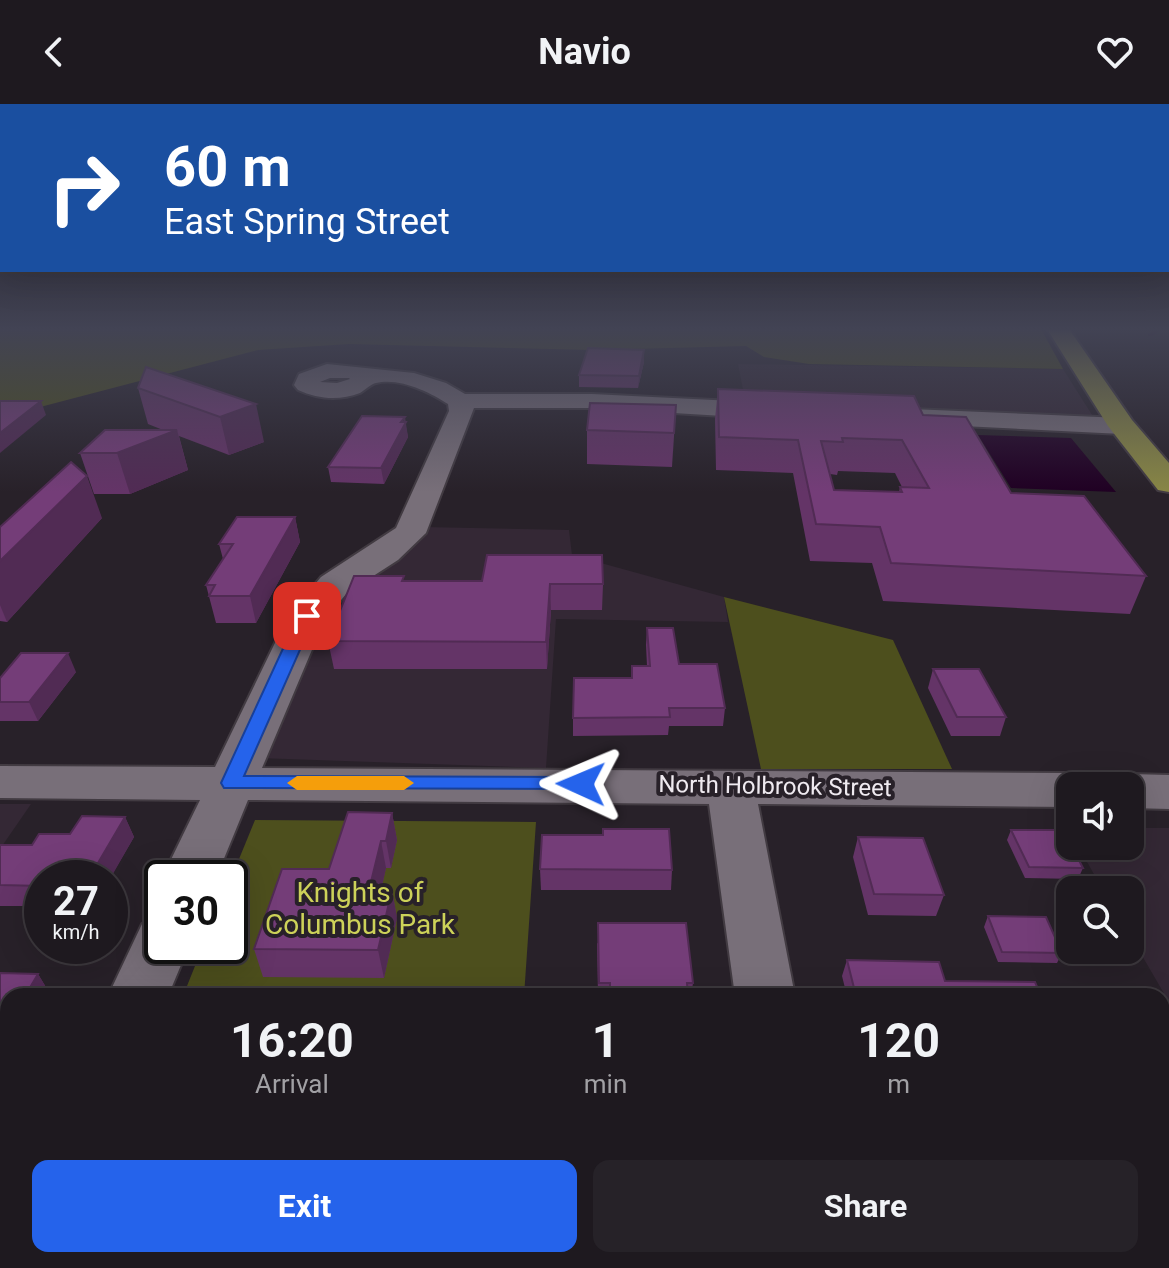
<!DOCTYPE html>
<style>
:root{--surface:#1e191f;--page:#262228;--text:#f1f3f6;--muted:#a1a0a4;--line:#3c383d;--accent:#2563eb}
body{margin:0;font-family:Roboto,sans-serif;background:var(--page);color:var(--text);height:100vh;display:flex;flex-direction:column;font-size:30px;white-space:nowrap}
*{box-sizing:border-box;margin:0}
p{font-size:26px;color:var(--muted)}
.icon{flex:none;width:44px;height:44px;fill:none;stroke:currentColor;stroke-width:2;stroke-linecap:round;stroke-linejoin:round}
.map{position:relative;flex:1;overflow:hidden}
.details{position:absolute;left:0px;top:884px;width:1170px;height:280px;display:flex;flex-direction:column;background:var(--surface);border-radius:24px 24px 0 0;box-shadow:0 8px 32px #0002,0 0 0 2px var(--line)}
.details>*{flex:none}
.guide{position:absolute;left:0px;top:0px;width:1170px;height:168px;box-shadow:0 8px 32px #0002,0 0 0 2px var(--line);background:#1a4fa0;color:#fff;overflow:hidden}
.controls{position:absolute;left:1056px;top:668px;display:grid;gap:16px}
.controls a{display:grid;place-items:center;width:88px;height:88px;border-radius:16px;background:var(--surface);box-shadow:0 8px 32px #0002,0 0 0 2px var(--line);font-size:40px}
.speed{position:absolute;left:24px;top:756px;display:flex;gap:16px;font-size:40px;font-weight:700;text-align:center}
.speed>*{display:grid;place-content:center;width:104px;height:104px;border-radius:50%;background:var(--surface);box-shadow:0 8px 32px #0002,0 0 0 2px var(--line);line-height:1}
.speed small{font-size:20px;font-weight:400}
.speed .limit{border:4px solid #111;border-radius:12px;background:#fff;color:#111}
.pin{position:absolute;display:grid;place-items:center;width:68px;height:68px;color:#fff;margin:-34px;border-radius:16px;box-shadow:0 4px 12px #0006}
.me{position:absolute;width:88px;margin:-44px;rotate:271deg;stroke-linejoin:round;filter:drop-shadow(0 0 6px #0008)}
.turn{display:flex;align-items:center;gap:28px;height:168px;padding:0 32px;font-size:36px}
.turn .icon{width:104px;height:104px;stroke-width:2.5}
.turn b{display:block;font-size:56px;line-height:68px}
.eta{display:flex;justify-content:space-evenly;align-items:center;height:136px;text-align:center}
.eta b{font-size:48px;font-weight:700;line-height:56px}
.primary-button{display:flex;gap:16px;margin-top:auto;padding:16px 32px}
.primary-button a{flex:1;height:92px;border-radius:16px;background:var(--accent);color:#fff;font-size:32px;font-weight:700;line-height:92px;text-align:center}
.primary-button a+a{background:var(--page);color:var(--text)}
header{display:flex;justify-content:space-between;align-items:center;height:104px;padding:0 32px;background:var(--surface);font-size:36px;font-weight:700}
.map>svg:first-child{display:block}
</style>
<header><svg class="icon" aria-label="back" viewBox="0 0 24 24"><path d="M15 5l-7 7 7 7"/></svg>Navio<svg class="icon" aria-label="heart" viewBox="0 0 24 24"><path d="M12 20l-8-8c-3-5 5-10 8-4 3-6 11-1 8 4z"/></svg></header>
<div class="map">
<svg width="1169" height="1164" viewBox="0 0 1169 1164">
<rect width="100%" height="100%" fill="#282129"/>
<g fill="#342835">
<path d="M738,260l325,5 31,49 -348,-13z"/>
<path d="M423,423l146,3 3,25 152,42 4,25 -172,-3 -10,149 -288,-10 74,-159 78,-48z"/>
<path d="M0,700h31l-31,45z"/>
<path d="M1130,724h39v174l-39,-67v-45h-27l-25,-44h52z"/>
</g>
<g fill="#4d4f1d">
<path d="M0,225h1041l22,40 -254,-5 -45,-7 -18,-11 -154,4 -243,-6 -91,6 -214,56 -10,6 -34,-2z"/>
<path d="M724,493l169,43 59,129h-191z"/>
<path d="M255,716l281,2 -12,174h-341l20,-50h27v-65z"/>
</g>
<path fill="#200023" d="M978,331l93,3 45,54 -105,-4z"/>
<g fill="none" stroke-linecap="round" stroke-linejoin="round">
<path fill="#200023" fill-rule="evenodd" d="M1157,225h5l-10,7h-4v-2z"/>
<g stroke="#423b42" stroke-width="4">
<g id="minor">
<path d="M327,260l87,9 32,10 19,11h127l181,9 13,8 -13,8 -181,-11h-118l-48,125 -28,27 -51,33 -22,26 -63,149 808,5 17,5 5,8h-22v21l-312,-3 37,192h-60l-26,-192 -461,-4 -32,78h-54l38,-78 -200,-2v-32l215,1 73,-151 33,-39 75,-49 53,-117 -1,-7c-18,-12 -49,-27 -72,-21 -5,1 -11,7 -16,10 -21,8 -42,6 -62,-3l-4,-5 5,-11zM330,274h19l1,1 -13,4 -17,-1z"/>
<path d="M911,305l211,9 9,2 4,6 -4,6 -9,2 -220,-11 -4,-6 4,-6z"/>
<path d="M1130,670l39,1v34l-39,-1v-22h-21l4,-7z"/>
<path d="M162,814v28h27l-21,50h-60l34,-72z"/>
<path d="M8,1124v32h52l-3,8h-57v-37z"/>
<path d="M772,1156h76l2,8h-76z"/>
</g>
</g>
<g stroke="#423b42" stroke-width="4">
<path id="major" d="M1047,225h22l63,91 37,43v29l-11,-2 -50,-64z"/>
</g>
<use href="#minor" fill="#786f79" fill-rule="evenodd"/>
<use href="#major" fill="#888645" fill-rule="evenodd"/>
</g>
<g fill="#643467" fill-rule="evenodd">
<path d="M644,246v12l-6,26 -59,-1v-12z"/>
<path d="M146,263l118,75 -35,13 -50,-19 9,34 -58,24h-36l-14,-41 83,-23 -15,-6 -10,-36z"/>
<path d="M718,285l205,26 88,78 135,83 -16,38 -247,-13 -11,-38 -62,-2 -17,-88 -77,-3 -1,-51zM838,367l57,2 7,14h-2l-1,5 -65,-2 -4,-16 7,1z"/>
<path d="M676,301l-4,62 -85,-3v-34z"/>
<path d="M405,318l3,15 -24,47 -53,-2 -3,-15z"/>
<path d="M295,413l5,25 -44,81h-40l-10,-38 17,-26 -4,-15z"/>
<path d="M102,414l-95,104 -7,-1v-94z"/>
<path d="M404,477l199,3 -1,26h-51l-4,59h-213l-6,-28z"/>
<path d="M647,524l32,36 46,44 -2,18h-54l-1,9 -95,1v-18l58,-40 1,-12h15l-1,-21z"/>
<path d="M933,565l73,48 -6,19h-49l-23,-48z"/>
<path d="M76,568l-38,49h-38v-43z"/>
<path d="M392,709l5,27 -6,28h-5l-5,22h11l5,28 -13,60 -121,-1 -9,-28 75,-80z"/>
<path d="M125,713l9,20 -24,41h-68v28h-42v-61h32z"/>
<path d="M1011,726l72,38 -5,11 -53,-1 -18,-38z"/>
<path d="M858,733l86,58 -8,21 -68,-1 -15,-58z"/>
<path d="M540,765l132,1 -1,20h-130z"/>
<path d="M988,812l74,37 -5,10 -59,-1 -14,-35z"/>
<path d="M597,839l96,40 -2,13h-93z"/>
<path d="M847,856l98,21 96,15h-194l-5,-20z"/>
<path d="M0,869l38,1 12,20 -42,2v54l-8,-1z"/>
<path d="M887,1156h114l3,8h-115z"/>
<path d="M1119,1156h43l7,8h-47z"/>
</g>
<g fill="#512b54">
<path d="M644,246v12l-6,26 1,-12z"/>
<path d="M41,297l5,14 -46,38v-20z"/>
<path d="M256,300l8,38 -35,13 -9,-38z"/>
<path d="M405,313l3,20 -24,47 -3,-16z"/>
<path d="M177,326l11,40 -58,24 -13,-41z"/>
<path d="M87,372l15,42 -95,104 -7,-17v-44z"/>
<path d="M295,413l5,25 -44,81 -6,-27z"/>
<path d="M550,480l1,26 -4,59 -1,-27z"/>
<path d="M68,549l8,19 -38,49 -9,-19z"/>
<path d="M392,709l5,27 -6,28 -5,-27z"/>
<path d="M125,713l9,20 -24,42v-1h-5l-7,-15z"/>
<path d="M381,737l5,27 -11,50 -6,-28z"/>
<path d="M88,759l7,15h-15z"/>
<path d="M392,786l5,28 -13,60 -6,-28z"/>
<path d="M38,870l12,20 -1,2h-24z"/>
<path d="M373,1156h9l-2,8h-9z"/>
</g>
<g fill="#743d78" stroke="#512b54" stroke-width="2" fill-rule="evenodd">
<path d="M588,244l56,2 -5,26 -60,-1z"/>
<path d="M146,263l110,37 -36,13 -82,-29z"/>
<path d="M718,285l196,7 9,19 43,2 45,76 73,3 62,80 -255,-13 -11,-36 -64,-3 -18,-84 -79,-3zM842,334l60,2 27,48 -29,-1 2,5 -68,-2 -13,-49 22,1z"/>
<path d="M0,297h41l-41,32z"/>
<path d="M590,299l86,2 -2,28 -87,-3z"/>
<path d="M362,312l43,1 -4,5h5l-25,46 -53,-1z"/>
<path d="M105,326h72l-60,23h-37z"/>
<path d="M71,358l16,14 -87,85v-34z"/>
<path d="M237,413h58l-45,79h-41l6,-11h-9l27,-41h-14z"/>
<path d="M487,451h115l1,29h-53l-4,58 -218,-1 26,-65h50l-2,5h80z"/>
<path d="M647,524h26l6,36h38l8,44h-56l1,9 -97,1 1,-40h58v-12h18z"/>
<path d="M21,549h47l-39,49h-29v-24z"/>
<path d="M933,565h46l27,48h-49z"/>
<path d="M348,708l44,1 -6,28h-5l-12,49h23l-14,60 -124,-1 28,-80h47z"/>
<path d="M82,712l43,1 -27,46h-10l-8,15h-38v8l-42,-1v-40h32l7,-11h31z"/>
<path d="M603,725h66l3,41 -132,-1 2,-34h61z"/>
<path d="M1011,726h52l20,38 -54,-1z"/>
<path d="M858,733l65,1 21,57 -70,-1z"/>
<path d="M988,812l58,1 16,36 -60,-1z"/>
<path d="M598,819h88l7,60h-6l1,13h-78v-13h-11z"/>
<path d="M847,856l92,2 6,19 90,1 6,14h-185z"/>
<path d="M0,869l38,1 -13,22h-17v31l-2,2h-6z"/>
<path d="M1162,1090h7v74h-24l-3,-8h20z"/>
<path d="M89,1156h284l-2,8h-285z"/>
<path d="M452,1156h77v8h-78z"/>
<path d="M577,1156h129l1,8h-130z"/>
<path d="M900,1156h101l3,8h-102z"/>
</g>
<linearGradient id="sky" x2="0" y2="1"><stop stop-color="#161217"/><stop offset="0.58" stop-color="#424354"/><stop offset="1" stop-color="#424354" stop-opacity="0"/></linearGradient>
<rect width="1169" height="388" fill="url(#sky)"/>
<path fill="#2563eb" stroke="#184099" stroke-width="2" d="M307,507l8,5 -71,160 337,1 7,2 3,5 -3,5 -364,-1 -3,-5 77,-167z"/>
<path fill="#f59e0b" d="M297,672h107l10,7 -10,7h-107l-10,-7z"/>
<g text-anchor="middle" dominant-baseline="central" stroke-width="8" stroke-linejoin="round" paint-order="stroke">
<g font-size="24" fill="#efeaf0" stroke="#282129">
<text transform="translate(775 682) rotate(1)">North Holbrook Street</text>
</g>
<g font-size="28" fill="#cdd259" stroke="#282129">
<text x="360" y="788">Knights of<tspan x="360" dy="32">Columbus Park</tspan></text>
</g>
</g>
</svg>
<div class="controls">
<a><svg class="icon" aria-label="sound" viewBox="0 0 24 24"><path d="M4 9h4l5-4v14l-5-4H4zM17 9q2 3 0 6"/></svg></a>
<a><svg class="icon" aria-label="search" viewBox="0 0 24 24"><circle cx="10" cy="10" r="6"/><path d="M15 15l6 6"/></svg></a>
</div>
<div class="speed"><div>27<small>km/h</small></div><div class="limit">30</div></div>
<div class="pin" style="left:307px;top:512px;background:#d93025"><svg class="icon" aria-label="arrive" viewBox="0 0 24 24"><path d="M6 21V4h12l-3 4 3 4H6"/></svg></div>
<svg class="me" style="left:581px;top:680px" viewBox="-20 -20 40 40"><path d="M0-17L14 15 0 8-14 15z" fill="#2563eb" stroke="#fff" stroke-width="4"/></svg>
<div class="guide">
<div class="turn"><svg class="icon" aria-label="right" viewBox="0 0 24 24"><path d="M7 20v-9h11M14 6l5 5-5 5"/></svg><div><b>60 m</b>East Spring Street</div></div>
</div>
<section class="details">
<div class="eta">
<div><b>16:20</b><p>Arrival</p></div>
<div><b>1</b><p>min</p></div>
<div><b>120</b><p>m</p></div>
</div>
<div class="primary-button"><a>Exit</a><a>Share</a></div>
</section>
</div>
